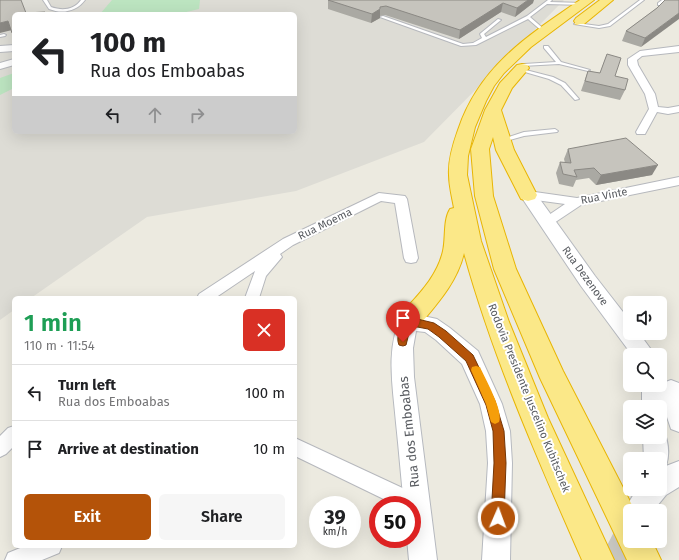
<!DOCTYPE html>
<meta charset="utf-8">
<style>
:root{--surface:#fff;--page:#f6f6f6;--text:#202124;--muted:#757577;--line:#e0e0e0;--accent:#b45309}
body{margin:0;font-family:"Fira Sans",sans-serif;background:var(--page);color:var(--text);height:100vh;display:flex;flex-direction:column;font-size:15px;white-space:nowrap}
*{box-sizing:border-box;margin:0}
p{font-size:13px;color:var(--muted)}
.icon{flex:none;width:22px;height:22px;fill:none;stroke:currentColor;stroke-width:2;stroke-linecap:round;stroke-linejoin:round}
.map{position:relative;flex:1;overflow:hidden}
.panel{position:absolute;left:12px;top:296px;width:285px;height:252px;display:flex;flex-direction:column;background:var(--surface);border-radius:6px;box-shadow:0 4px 16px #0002}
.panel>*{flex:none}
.hud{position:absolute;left:12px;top:12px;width:285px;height:122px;border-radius:6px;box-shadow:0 4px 16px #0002;background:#fff;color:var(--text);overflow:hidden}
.tools{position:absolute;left:623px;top:296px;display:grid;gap:8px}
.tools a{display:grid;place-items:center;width:44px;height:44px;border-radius:6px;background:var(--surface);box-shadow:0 4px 16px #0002;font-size:20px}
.speed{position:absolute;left:309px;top:496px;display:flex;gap:8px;font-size:20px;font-weight:700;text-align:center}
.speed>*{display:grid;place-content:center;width:52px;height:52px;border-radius:50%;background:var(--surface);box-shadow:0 4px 16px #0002;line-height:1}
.speed small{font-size:10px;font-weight:400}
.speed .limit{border:6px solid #d22;background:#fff;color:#111}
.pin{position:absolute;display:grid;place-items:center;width:34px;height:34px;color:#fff;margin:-41px -17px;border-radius:50% 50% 50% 0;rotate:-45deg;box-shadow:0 0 4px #0007}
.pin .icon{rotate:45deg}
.me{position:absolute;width:44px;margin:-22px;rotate:2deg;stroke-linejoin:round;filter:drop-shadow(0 0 3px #0008)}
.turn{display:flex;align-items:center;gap:14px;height:84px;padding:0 12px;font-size:18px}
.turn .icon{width:52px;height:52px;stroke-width:2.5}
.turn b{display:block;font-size:28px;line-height:34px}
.lanes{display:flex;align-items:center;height:38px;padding:0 12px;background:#0003;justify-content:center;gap:20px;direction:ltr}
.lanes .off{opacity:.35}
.round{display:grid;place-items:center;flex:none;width:42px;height:42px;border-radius:6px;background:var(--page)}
.head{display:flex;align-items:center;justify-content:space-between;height:68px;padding:0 12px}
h1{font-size:24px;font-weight:600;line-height:30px;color:#1e9e55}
.button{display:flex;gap:8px;margin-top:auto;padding:8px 12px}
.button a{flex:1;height:46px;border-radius:6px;background:var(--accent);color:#fff;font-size:16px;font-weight:600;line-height:46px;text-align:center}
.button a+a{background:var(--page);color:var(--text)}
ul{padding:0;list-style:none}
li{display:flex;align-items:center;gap:12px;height:56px;padding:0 12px;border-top:1px solid var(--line)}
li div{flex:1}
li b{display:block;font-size:15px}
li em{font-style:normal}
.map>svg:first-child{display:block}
</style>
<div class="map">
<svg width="679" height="560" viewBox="0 0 679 560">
<rect width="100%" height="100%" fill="#eceae0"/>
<path fill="#dddcd5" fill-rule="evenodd" d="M0,0h564l-140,142 -128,49 -149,26 -116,81h-17v12l-14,10zM14,14h281v118h-281z"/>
<g fill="#bce4c0">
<path d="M112,0h88l-1,9 -21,5h-78z"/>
<path d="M14,73v15l-14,7v-17z"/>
</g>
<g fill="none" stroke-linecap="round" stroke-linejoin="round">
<path stroke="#c7c6c0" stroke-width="24" stroke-dasharray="24 12" stroke-linecap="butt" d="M613,560l17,-33"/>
<g stroke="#b6b8bd" stroke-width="2">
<g id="service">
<path d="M43,0h4l4,7c11,4 23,3 30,-7h4c-9,12 -23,14 -36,9z"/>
<path d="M548,0h4l-2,2 33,1 2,1 -2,1 -36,-1 -17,13 15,13v2h-2l-15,-13 -52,26 -15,1 -81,-29 3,-1 80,28 10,-1 9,-5 -2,-4 1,-1 17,-14 3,1 -17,14 2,3 41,-21z"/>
<path d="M640,0h4l-34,26 -11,2 -25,-4 2,-1 23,3 9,-2z"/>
<path d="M662,0h4l-6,5h-2v-2z"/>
<path d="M4,34l2,1 -1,1 -5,1v-2z"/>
<path d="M544,46h4l13,16 29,8 -2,1 -29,-7 -37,2v-2h2l32,-2 -12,-14z"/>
<path d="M518,68l35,9 12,6 14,16 -4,1 -14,-15 -12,-6 -31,-9z"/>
<path d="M555,129l3,2 -1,1 -33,4 -21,6 -3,-2 24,-8z"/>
</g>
</g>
<g stroke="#b6b8bd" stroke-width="2">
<g id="minor">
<path d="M14,45v6l-14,1v-6z"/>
<path d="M679,46v6l-37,4 -5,4 1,5 17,29 3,13 10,1 11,-2v6l-11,2 -11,-2 -12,22h-8l-1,-2 13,-23 -4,-15 -17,-29v-6l12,-8z"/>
<path d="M14,59v6l-14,4v-6z"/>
<path d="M679,177v8l-98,20 -30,20 -4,1 -4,-1 -2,-3 2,-3 22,-15 -37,-5 -4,-1 -2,-3 2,-3 4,-1 49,7z"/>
<path d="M379,193l26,3 2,3 11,59 -2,4 -5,1 -5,-1 -2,-4 -9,-55 -14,-2 -88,44 -13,9 2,3 -16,19 -7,22h-14l10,-27 -40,27h-18l2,-4 84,-55z"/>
<path d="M14,426v20l-8,8 -6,3v-21l8,-8z"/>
<path d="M295,438l129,60 3,7 -3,7 -7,3 -5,-2v-8h-16l-101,-49z"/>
<path d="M25,546h37l-3,7 -17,7h-37l3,-7z"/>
</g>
</g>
<g stroke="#b6b9bf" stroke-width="2">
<g id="secondary">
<path d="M528,190l6,1 61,85 35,45v12h9l16,22h-23l-51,-69 -61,-91 2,-4z"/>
<path d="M409,313l28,6 13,9 28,23 24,53 8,27 2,32 -2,97h-28l6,-97 -2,-32 -6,-27 -18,-40 -26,-24 -11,-8 -9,-1 -3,17 1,29 23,183h-28l-2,-21h5v-34h-8c-3,-27 -5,-55 -8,-82 -3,-36 -11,-74 6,-108z"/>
<path d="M660,378l3,5 8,-3 8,3v49l-8,-3 -7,-21 -4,7v-8h-18v-22h18z"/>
<path d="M660,427l3,2c5,11 7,25 3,37l13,-5v26l-13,8 -13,16h-23v10l-5,-10 4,-9 8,-13h23v-30h-16l-1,-22h17z"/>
</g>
</g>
<g stroke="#e8b504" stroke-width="2">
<g id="motorway">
<path d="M580,0h14l-63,47 -27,26 -10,13 -8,15 -11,26 -7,29 -1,19 14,66 28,81 39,96 66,142h-32c-44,-100 -89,-202 -118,-307 -7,30 -28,52 -47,75l-8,3 -8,-3 -4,-7 4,-7c17,-19 36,-37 42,-63 3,-13 0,-31 7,-42l4,-1c-2,-11 -5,-22 -5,-33 -1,-15 4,-31 9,-45 21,-63 69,-94 122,-130z"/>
<path d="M600,0h13l-29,24h-8l-2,-3 2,-3z"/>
<path d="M522,64l5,1 2,3 -17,20 -11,22 13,40 23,45 -2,4 -7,2 -7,-2 -25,-49 -3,-13 -4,12 4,47 23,73 47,102 72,140h-5v30h22l9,19h-34l-87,-182 -46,-109 -19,-73 -4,-47 14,-39 15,-27 17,-18z"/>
</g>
</g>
<use href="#service" fill="#fff" fill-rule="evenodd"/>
<use href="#minor" fill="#fff" fill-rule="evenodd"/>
<use href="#secondary" fill="#fff" fill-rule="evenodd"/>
<use href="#motorway" fill="#fbe888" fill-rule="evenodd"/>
</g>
<g fill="#aaa9a3">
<path d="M328,0l205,3 -18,14 -14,-5 -42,27 -74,-24 -5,1v2l-9,5 -43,-14z"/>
<path d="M665,0l-24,47 -19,-6 4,-10 31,-23z"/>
<path d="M607,54l8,22 10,14 -5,10 -39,-9 7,-20 12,2z"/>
<path d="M568,149l84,26 -56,10 -7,-7 -13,2 -3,7 -14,-3 -3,-11 4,-11 5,1 -1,-4z"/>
</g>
<g fill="#8b8984">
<path d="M528,0h6l-1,3 -18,14 2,-9z"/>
<path d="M503,3l-2,9 -42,27 1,-9z"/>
<path d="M380,9v9l-9,5 1,-9z"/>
<path d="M679,13v6l-38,28 4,-9z"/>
<path d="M8,21l4,9 -12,3v-10z"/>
<path d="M658,165l-6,10 -56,10 5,-10z"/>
</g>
<g fill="#c6c4bd" stroke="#8b8984">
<path d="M0,0h21l5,13 19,-1 1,2h-32v18l-2,1 -4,-12 -8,2z"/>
<path d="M328,0h200l-11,8 -14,-5 -43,27 -74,-24 -6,1v2l-8,5z"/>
<path d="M665,0h14v13l-34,25 -19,-7 31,-23z"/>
<path d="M607,54l14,4 -6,18 13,3 -3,11 -40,-9 3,-10 12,2z"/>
<path d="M626,138l32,27 -57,10 -7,-7 -20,2 3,7 -14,-3 -3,-12 11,1 -3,-14z"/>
</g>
<path fill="#b45309" stroke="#753606" d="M409,317l25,6 12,8 27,24 22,46 9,30 2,32 -2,55 -2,4 -4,2 -5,-2 -2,-4 3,-55 -1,-32 -7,-26 -20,-44 -27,-24 -11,-8 -16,-3 -3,7 -3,12 -3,1 -4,-1c-4,-9 3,-19 7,-27z"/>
<path fill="#f59e0b" d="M476,366l4,1c5,12 24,44 19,55l-4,2 -4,-2 -5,-18 -15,-34 1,-3z"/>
<g text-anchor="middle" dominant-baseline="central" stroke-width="4" stroke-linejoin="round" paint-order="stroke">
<g font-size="11" fill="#595c61" stroke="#fff">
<text transform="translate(604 196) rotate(-11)">Rua Vinte</text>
<text transform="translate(325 224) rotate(-26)">Rua Moema</text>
<text transform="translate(585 276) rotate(54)">Rua Dezenove</text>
<text transform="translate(529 398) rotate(68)">Rodovia Presidente Juscelino Kubitschek</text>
</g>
<g font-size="13" fill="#595c61" stroke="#fff">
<text transform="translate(409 432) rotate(-96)">Rua dos Emboabas</text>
</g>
</g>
</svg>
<div class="tools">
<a><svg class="icon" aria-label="sound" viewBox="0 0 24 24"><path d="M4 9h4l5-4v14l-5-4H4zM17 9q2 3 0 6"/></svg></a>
<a><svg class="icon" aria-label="search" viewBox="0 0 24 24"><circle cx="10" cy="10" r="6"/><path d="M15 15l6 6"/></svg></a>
<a><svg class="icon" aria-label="layers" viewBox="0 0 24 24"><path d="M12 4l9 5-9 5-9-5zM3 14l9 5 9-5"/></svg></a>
<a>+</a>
<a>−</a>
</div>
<div class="speed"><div>39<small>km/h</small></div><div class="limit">50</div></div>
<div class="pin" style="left:403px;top:342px;background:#d93025"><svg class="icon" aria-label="arrive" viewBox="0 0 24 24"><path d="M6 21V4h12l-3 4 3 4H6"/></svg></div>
<svg class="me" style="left:498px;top:518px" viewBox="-20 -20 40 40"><circle r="17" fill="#b45309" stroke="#fff" stroke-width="3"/><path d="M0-11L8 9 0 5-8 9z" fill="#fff"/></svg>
<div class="hud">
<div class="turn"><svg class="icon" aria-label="left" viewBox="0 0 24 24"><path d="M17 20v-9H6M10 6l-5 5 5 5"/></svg><div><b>100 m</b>Rua dos Emboabas</div></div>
<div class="lanes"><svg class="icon" aria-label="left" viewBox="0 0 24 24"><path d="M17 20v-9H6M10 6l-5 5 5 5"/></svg><svg class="icon off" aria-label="ahead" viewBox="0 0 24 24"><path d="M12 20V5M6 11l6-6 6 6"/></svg><svg class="icon off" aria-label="right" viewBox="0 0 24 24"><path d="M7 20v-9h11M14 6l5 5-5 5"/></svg></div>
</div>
<section class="panel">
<div class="head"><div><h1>1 min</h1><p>110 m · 11:54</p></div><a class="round" style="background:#d93025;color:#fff"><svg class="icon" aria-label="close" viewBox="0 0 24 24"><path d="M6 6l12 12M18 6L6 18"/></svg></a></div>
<ul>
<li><svg class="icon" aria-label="left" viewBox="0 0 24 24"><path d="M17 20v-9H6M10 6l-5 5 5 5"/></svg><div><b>Turn left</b><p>Rua dos Emboabas</p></div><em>100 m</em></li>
<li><svg class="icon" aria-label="arrive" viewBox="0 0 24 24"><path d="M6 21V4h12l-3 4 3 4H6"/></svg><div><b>Arrive at destination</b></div><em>10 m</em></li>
</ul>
<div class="button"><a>Exit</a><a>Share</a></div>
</section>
</div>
